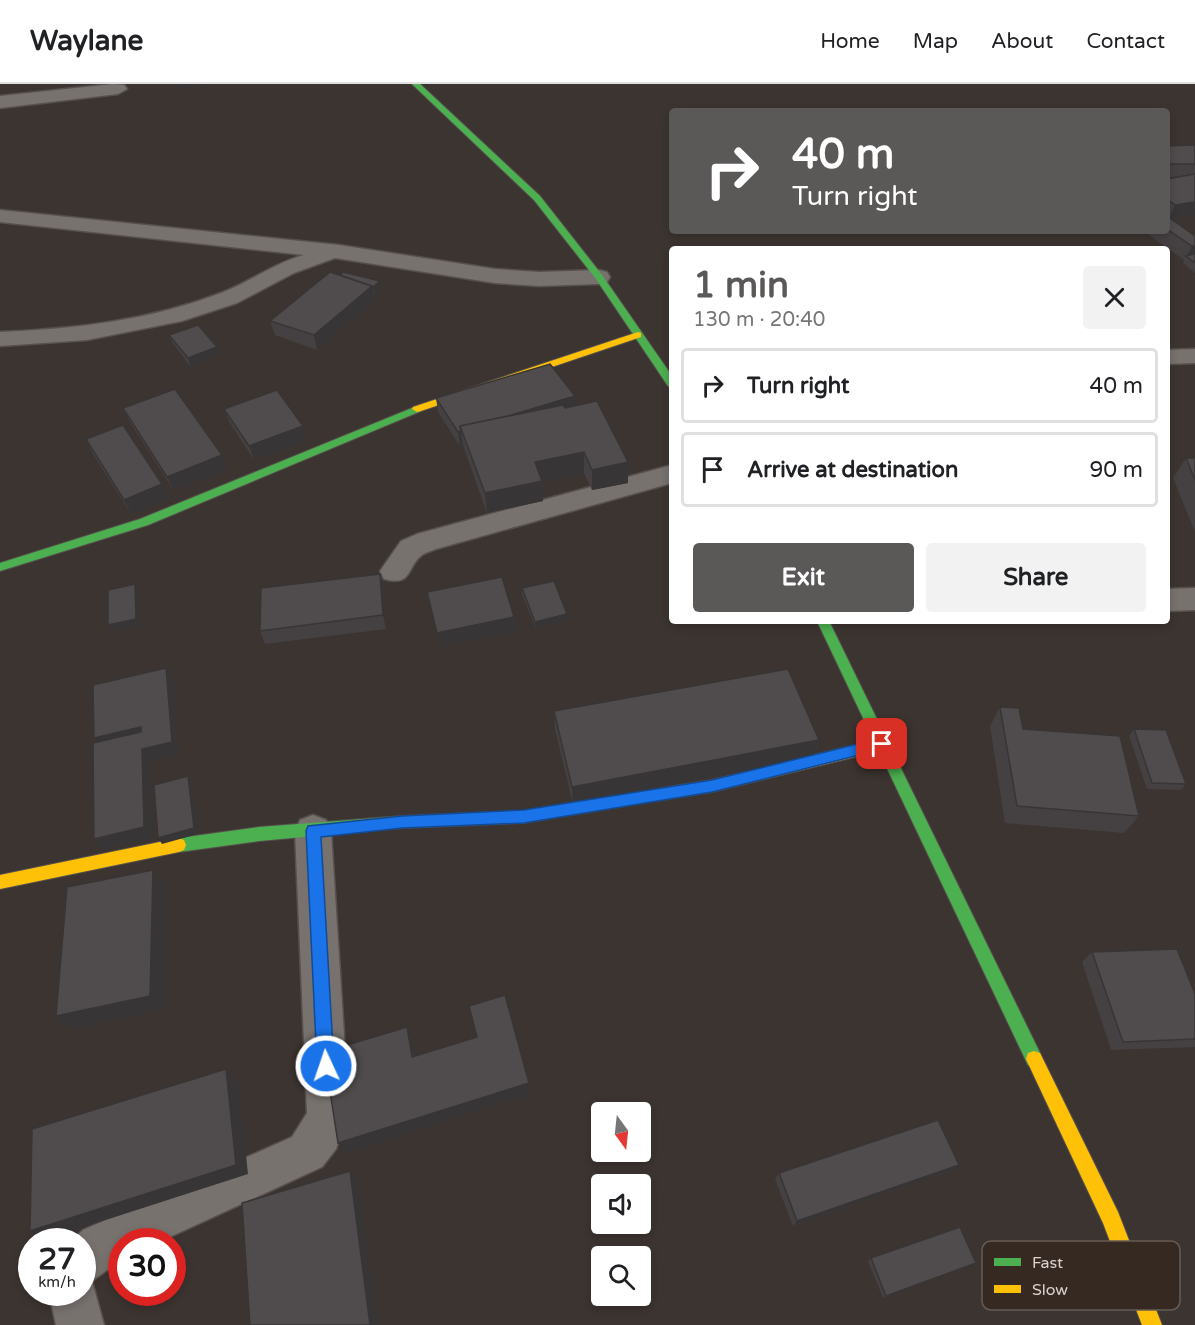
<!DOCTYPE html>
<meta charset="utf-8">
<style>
:root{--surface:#fff;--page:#f2f2f2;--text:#202124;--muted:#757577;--line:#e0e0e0;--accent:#5b5858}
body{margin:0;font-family:"Varela Round",sans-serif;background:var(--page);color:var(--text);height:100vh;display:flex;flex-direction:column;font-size:22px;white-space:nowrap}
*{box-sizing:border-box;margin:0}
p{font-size:20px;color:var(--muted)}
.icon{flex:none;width:33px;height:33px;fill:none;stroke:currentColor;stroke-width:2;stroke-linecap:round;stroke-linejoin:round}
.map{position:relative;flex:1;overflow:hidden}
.details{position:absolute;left:669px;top:162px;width:501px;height:378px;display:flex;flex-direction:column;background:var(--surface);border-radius:6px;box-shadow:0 3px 9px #0003}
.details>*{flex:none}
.top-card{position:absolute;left:669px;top:24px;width:501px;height:126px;border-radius:6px;box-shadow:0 3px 9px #0003;background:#5b5858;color:#fff;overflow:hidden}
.needle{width:39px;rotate:165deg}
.buttons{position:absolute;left:591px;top:1018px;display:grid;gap:12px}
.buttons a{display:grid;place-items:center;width:60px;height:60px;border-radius:6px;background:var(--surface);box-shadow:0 3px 9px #0003;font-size:30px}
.speed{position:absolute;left:18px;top:1144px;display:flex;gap:12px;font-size:30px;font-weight:700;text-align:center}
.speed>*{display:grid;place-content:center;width:78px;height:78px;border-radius:50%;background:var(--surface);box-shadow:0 3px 9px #0003;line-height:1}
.speed small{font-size:15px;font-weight:400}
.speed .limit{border:9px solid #d22;background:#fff;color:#111}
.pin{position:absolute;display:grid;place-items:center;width:51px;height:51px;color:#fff;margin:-26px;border-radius:12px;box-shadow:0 3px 9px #0006}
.me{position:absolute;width:66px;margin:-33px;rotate:357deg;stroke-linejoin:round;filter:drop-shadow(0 0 4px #0008)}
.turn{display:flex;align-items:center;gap:21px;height:126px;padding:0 24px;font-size:27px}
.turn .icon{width:78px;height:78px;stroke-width:2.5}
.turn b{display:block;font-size:42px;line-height:51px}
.round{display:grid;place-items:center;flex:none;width:63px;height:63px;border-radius:6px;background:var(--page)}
.head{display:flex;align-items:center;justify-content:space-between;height:102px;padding:0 24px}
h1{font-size:36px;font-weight:800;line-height:45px;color:var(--accent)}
.primary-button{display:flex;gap:12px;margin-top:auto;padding:12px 24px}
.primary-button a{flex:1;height:69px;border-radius:6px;background:var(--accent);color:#fff;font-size:24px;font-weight:800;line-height:69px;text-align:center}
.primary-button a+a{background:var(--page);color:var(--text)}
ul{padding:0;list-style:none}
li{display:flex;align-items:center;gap:18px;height:75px;margin:0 12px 9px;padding:0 12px;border:3px solid var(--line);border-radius:6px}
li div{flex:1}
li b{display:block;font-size:22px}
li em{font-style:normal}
header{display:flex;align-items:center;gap:36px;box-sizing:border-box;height:84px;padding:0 30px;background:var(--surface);border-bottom:2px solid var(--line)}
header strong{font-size:28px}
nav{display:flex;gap:33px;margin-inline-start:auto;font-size:21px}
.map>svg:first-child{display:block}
</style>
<header>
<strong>Waylane</strong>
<nav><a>Home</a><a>Map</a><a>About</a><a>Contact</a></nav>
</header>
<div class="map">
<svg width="1195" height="1241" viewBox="0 0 1195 1241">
<rect width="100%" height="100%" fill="#3c3430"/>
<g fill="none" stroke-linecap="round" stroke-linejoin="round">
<g stroke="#57504d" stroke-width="3">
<g id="street">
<path d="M113,0l11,1 3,4 -9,5 -118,14v-12z"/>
<path d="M0,126l339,35 156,24 44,3 60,-2 8,2 3,5 -3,5 -8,2 -60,2 -44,-3 -160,-25 -41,15 -57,30 -55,18 -95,19 -87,6v-14c75,-3 151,-12 221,-39 29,-11 53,-30 83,-38l-304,-33z"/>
<path d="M1195,265v14l-28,1v-14z"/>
<path d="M672,381v18l-236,66c-4,2 -10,3 -14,6 -16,12 -9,32 -38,24l-4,-8 21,-30 16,-7z"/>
<path d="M1195,504v22l-28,1v-22z"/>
<path d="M313,731l13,5 5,11 18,282 -13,36 -14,18 -163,75h-37v17l-30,22 12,44h-48l-7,-32h33v-51h-12l13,-12 209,-93 15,-24 -12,-282 5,-11z"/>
</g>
</g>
<g stroke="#57504d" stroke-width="2">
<g id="fast">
<path d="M412,0h8l120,112 62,79 70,101v11l-4,-1 -72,-107 -62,-79z"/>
<path d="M417,322l5,3 -1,2 -273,114 -148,46v-8l140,-44z"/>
<path d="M817,537h12l211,432 2,6 -2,6 -6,2 -6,-2z"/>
<path d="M643,707l5,2 2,4 -2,4 -5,2 -120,20 -121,5 -143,13 -80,11 -5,-2 -2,-5 2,-5 5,-2 80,-11 143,-11 121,-5z"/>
</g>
</g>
<g stroke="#57504d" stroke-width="2">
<g id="slow">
<path d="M638,248l3,1v4l-220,74 -4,1 -5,-3 1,-2z"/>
<path d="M883,654l5,2 2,4 -2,4 -5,2 -171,42 -69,11 -5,-2 -2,-4 2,-4 5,-2 69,-11z"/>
<path d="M179,754l5,2 2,5 -2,5 -5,2 -179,37v-14z"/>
<path d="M1034,967l6,2 78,159 44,113h-20l-39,-102 -77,-164 2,-6z"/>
</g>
</g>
<use href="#street" fill="#78726f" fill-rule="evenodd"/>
<use href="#fast" fill="#4caf50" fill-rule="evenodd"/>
<use href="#slow" fill="#ffc107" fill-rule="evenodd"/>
</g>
<g fill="#454142">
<path d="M1195,61v70l-24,4 24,17v37l-12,-10 1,-3 -40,-29h23v-52l4,-1h-4v-32z"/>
<path d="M380,197l1,7 -7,7 1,5 -58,50 -42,-15 -5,-14z"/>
<path d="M169,251l48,12 2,7 -29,12 -18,-24z"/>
<path d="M575,312v10l53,77 -36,7 -8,-17 -42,9 1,19 -56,12 -24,-68 -3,1 -22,-34 -2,-14z"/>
<path d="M123,324l105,61 -54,22 -44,-69z"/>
<path d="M224,325l83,31 -53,20 -24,-37z"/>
<path d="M86,355l76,45 7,14 -38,16 -38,-60z"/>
<path d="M1186,374h9v74l-22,-54z"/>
<path d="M380,490l4,14 2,41 -121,15 -5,-13z"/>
<path d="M522,504l45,26 1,6 -32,8 -14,-33z"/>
<path d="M427,508l87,25 2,14 -76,16z"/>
<path d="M1000,623l23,22 116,87 -15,17 -119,-10 -15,-97z"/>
<path d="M554,627l265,29 -6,18 -240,46 -18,-75z"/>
<path d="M1134,645l52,55 -5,6 -34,-1 -18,-53z"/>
<path d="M1092,868l103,42v53l-84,3 -29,-88z"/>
<path d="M959,1081l-9,6 -157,55 -18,-47 4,-6z"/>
<path d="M871,1174l105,5 -93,35 -15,-37z"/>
</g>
<g fill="#383536">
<path d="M180,0h26l-24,6z"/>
<path d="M1195,118v13l-26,4 6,-14z"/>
<path d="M1192,162h3v12l-8,-2z"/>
<path d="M380,197l1,7 -6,7 -2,-7z"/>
<path d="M372,202l3,14 -58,50 -3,-15z"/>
<path d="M217,263l2,7 -29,12 -2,-8z"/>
<path d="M575,312v14l-113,21z"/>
<path d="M303,342l4,14 -53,20 -5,-14z"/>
<path d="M461,347l2,14 -3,1 -2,-14z"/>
<path d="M584,368v21l-42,9 1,19 -56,12 -2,-20 50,-31z"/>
<path d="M222,371l6,14 -54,22 -7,-14z"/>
<path d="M628,378v21l-36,7v-20z"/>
<path d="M162,400l7,14 -38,16 -7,-14z"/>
<path d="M380,490l4,14 2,41 -3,-14z"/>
<path d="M135,500l4,7 1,35 -28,6 -4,-7z"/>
<path d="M567,530l1,6 -32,8 -1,-6z"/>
<path d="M514,533l2,14 -76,16 -3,-14z"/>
<path d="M166,584l8,13 5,73 -29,8 3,77 -50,11 -9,-11 48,-90z"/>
<path d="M141,643l8,13 -46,11 -9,-13z"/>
<path d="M819,656l-6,18 -240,46 -1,-17z"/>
<path d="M188,692l4,7 6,51 -36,10 -4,-6z"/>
<path d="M153,786l12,16 -1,123 -91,20 -17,-13z"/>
<path d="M407,943l6,13 5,29 -6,-12z"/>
<path d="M226,985l12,12 10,93 -198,64 -20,-7z"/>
<path d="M529,999l2,11 -185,59 -8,-10z"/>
<path d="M959,1081l-9,6 -157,55 4,-5z"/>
<path d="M350,1087l8,9 20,145h-8z"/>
</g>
<g fill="#504c4d" stroke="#383536" stroke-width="1.5">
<path d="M1195,61v19h-28v-18z"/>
<path d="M1195,90v28l-20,3 -8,-6v-20z"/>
<path d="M1167,132l28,20v10h-3l-25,-17z"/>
<path d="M1195,170v9l-9,-7z"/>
<path d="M330,188l42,14 -58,49 -44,-14z"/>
<path d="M343,188l37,9 -8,7v-2l-32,-11z"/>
<path d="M198,241l19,22 -29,11 -19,-23z"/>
<path d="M550,280l25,32 -67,20 -48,10 1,5 -3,1 -22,-34z"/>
<path d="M175,305l47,66 -55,22 -44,-69z"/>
<path d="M277,306l26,36 -54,20 -25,-37z"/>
<path d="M597,317l31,61 -36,8 -8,-18 -49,10 7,19 -57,12 -25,-67 103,-21 2,3z"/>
<path d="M123,341l39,59 -38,16 -38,-61z"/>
<path d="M1186,374h9v22z"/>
<path d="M380,490l3,41 -123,16 1,-43z"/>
<path d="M502,493l12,40 -77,16 -10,-41z"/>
<path d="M554,497l13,33 -32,8 -13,-34z"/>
<path d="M135,500l1,35 -28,6v-35z"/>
<path d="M166,584l6,74 -30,7 2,78 -50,12 -1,-96 48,-11v-5l-47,11 -1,-53z"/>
<path d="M788,585l31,71 -247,47 -18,-76z"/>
<path d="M1000,623l19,1 4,21 97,7 19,80 -122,-10z"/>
<path d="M1134,645l32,1 20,54 -34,-1z"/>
<path d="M188,692l6,52 -36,10 -4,-53z"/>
<path d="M153,786l-3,126 -94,20 11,-129z"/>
<path d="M1177,865l18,45v45l-72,3 -31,-90z"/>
<path d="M505,911l24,88 -191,60 -14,-91 83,-25 5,30 65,-20 -8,-31z"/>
<path d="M226,985l10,96 -206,66 2,-102z"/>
<path d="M938,1036l21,45 -162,56 -18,-48z"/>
<path d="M350,1087l20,154h-120l-8,-122z"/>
<path d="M960,1143l16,36 -90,33 -15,-38z"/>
</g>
<path fill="#1a73e8" stroke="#114b97" stroke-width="1.5" d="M882,654l7,6 -2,4 -175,44 -188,31 -122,5 -81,9 13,229 -2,6 -6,2 -6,-2 -3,-6 -11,-235 2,-5 94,-10 122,-6 188,-30z"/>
<rect x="982" y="1157" width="198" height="69" rx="9" fill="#352922" stroke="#675c56" stroke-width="1.5"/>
<rect x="994" y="1174" width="27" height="8" fill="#4caf50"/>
<rect x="994" y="1201" width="27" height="8" fill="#ffc107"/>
<g font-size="16" fill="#dcd3cf">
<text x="1032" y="1184">Fast</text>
<text x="1032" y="1211">Slow</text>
</g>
</svg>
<div class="buttons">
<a><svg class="needle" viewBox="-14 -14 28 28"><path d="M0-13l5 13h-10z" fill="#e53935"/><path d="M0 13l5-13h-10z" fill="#757577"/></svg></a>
<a><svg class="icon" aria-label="sound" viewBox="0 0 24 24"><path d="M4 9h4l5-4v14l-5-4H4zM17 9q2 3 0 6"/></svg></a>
<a><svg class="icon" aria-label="search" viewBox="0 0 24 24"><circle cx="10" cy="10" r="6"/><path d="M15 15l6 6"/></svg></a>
</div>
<div class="speed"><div>27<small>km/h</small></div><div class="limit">30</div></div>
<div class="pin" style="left:882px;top:660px;background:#d93025"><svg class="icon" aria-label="arrive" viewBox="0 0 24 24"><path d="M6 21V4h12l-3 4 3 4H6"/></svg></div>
<svg class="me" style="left:326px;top:982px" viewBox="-20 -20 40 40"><circle r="17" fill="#1a73e8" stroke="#fff" stroke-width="3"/><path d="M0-11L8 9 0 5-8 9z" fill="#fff"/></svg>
<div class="top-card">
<div class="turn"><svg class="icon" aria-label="right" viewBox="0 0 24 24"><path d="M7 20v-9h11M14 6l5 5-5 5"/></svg><div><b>40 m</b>Turn right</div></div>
</div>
<section class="details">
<div class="head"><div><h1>1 min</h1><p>130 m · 20:40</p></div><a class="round"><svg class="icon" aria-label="close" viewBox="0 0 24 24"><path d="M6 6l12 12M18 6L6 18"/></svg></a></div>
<ul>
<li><svg class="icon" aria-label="right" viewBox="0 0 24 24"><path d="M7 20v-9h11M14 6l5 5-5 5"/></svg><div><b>Turn right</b></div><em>40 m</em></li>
<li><svg class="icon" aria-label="arrive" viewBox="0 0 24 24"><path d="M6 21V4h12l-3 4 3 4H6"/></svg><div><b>Arrive at destination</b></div><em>90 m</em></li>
</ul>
<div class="primary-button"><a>Exit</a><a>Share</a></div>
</section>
</div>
